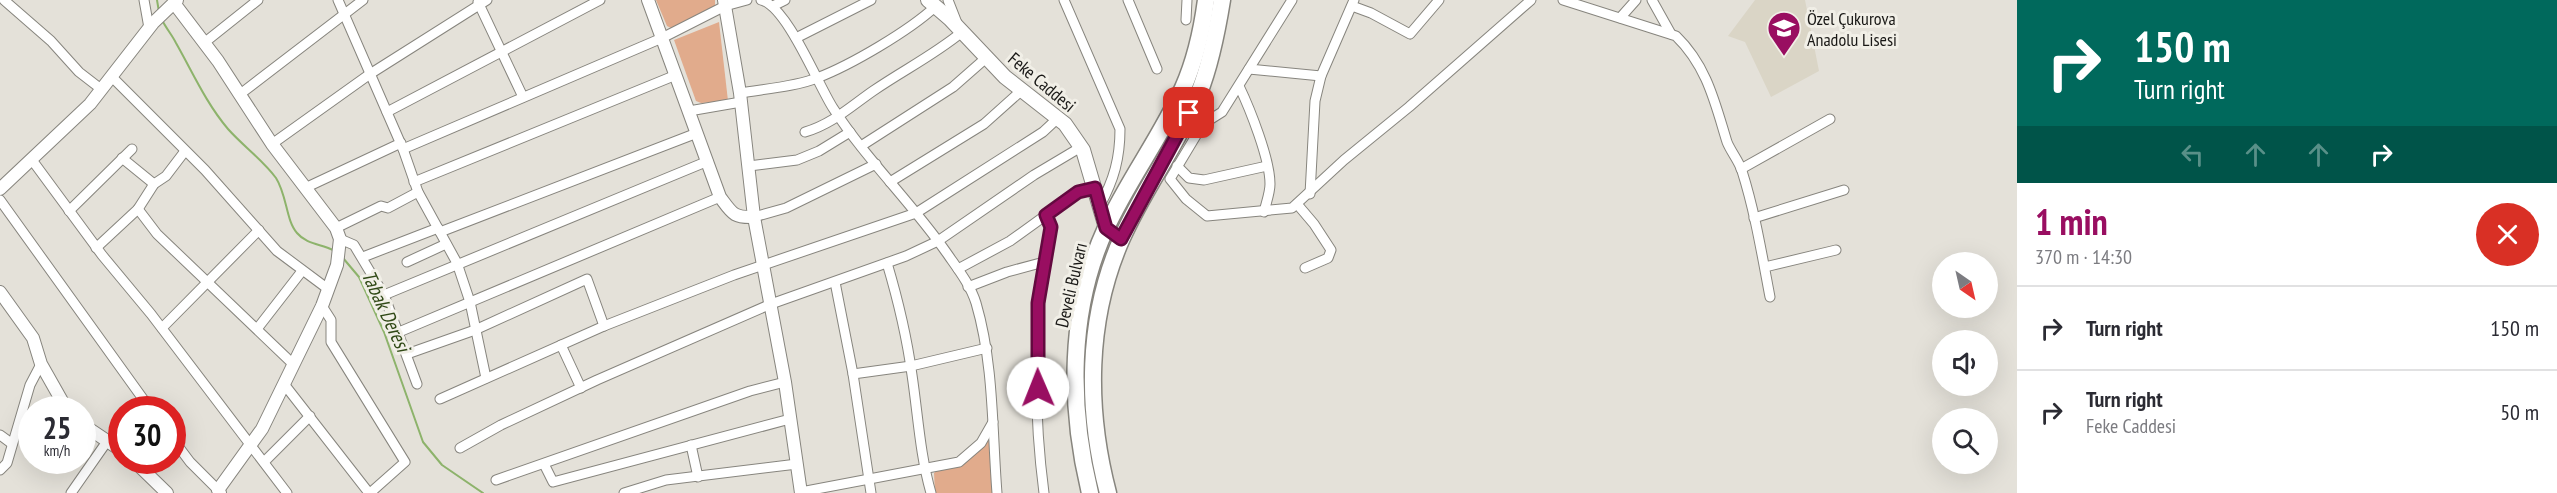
<!DOCTYPE html>
<meta charset="utf-8">
<style>
:root{--surface:#fff;--page:#f2f2f3;--text:#2b2b33;--muted:#7c7c81;--line:#e1e1e2;--accent:#990e61}
body{margin:0;font-family:"PT Sans Narrow",sans-serif;background:var(--page);color:var(--text);height:100vh;display:flex;flex-direction:column;font-size:22px;white-space:nowrap}
*{box-sizing:border-box;margin:0}
p{font-size:20px;color:var(--muted)}
.icon{flex:none;width:33px;height:33px;fill:none;stroke:currentColor;stroke-width:2;stroke-linecap:round;stroke-linejoin:round}
.map{position:relative;flex:1;overflow:hidden}
.details{display:flex;flex-direction:column;background:var(--surface);width:540px}
.details>*{flex:none}
.guide{background:#00695c;color:#fff;overflow:hidden}
.needle{width:39px;rotate:146deg}
.buttons{position:absolute;left:1932px;top:252px;display:grid;gap:12px}
.buttons a{display:grid;place-items:center;width:66px;height:66px;border-radius:50%;background:var(--surface);box-shadow:0 6px 24px #0002;font-size:30px}
.speed{position:absolute;left:18px;top:396px;display:flex;gap:12px;font-size:30px;font-weight:700;text-align:center}
.speed>*{display:grid;place-content:center;width:78px;height:78px;border-radius:50%;background:var(--surface);box-shadow:0 6px 24px #0002;line-height:1}
.speed small{font-size:15px;font-weight:400}
.speed .limit{border:9px solid #d22;background:#fff;color:#111}
.pin{position:absolute;display:grid;place-items:center;width:51px;height:51px;color:#fff;margin:-26px;border-radius:12px;box-shadow:0 3px 9px #0006}
.me{position:absolute;width:66px;margin:-33px;rotate:359deg;stroke-linejoin:round;filter:drop-shadow(0 0 4px #0008)}
.turn{display:flex;align-items:center;gap:21px;height:126px;padding:0 18px;font-size:27px}
.turn .icon{width:78px;height:78px;stroke-width:2.5}
.turn b{display:block;font-size:42px;line-height:51px}
.lanes{display:flex;align-items:center;height:57px;padding:0 18px;background:#0003;justify-content:center;gap:30px;direction:ltr}
.lanes .off{opacity:.35}
.round{display:grid;place-items:center;flex:none;width:63px;height:63px;border-radius:32px;background:var(--page)}
.headline{display:flex;align-items:center;justify-content:space-between;height:102px;padding:0 18px}
h1{font-size:36px;font-weight:700;line-height:45px;color:var(--accent)}
ul{padding:0;list-style:none}
li{display:flex;align-items:center;gap:18px;height:84px;padding:0 18px;border-top:2px solid var(--line)}
li div{flex:1}
li b{display:block;font-size:22px}
li em{font-style:normal}
main{display:flex;flex:1;min-height:0}
.map>svg:first-child{display:block}
</style>
<main>
<div class="map">
<svg width="2017" height="493" viewBox="0 0 2017 493">
<rect width="100%" height="100%" fill="#e4e1d9"/>
<path fill="#dad5c6" d="M1755,0h50l14,71 -48,26 -26,-55 -17,-6z"/>
<g fill="#e1ab8c">
<path d="M656,0h59v6l-44,22 -4,-2z"/>
<path d="M719,22l9,79 -27,2 -5,-2 -22,-61z"/>
<path d="M1085,330l16,163h-5l-14,-100z"/>
<path d="M989,439l5,54h-59l-1,-20 4,-3 27,-8z"/>
</g>
<g fill="none" stroke-linecap="round" stroke-linejoin="round">
<g stroke="#8db36b" stroke-width="2">
<path d="M157,0l2,12"/>
<path d="M162,20c4,8 10,15 14,23 17,30 30,60 52,86 15,17 35,31 48,49 11,17 10,43 21,55 9,11 24,11 36,17"/>
<path d="M343,258l16,19 25,55 39,110 19,23 41,28"/>
</g>
<g stroke="#87857e" stroke-width="11">
<g id="minor">
<path d="M4,0l47,41 28,31 22,17"/>
<path d="M144,0l5,28"/>
<path d="M338,0l65,149 15,43 39,71 13,39 16,76"/>
<path d="M761,0c26,6 57,85 72,108 33,51 78,94 113,144 11,16 24,32 30,51 18,61 16,127 21,190"/>
<path d="M948,0l9,23"/>
<path d="M1064,0l56,129c0,29 -6,51 -20,76"/>
<path d="M1128,0l29,69"/>
<path d="M1563,0l113,36c31,30 39,67 51,106 4,10 12,19 15,29 13,41 20,84 28,126"/>
<path d="M1652,0l19,34"/>
<path d="M478,2l45,95"/>
<path d="M773,6l12,-6"/>
<path d="M1352,6l19,7 39,21 29,-34"/>
<path d="M1620,18l16,-18"/>
<path d="M1186,20l1,-20"/>
<path d="M796,38l75,-38"/>
<path d="M204,43l54,-43"/>
<path d="M1249,69l72,7"/>
<path d="M111,76l94,94 72,81 51,38"/>
<path d="M1239,86c11,23 31,73 31,98 0,9 -4,19 -6,28"/>
<path d="M740,93c23,-4 55,-6 77,-15 34,-13 92,-47 119,-72"/>
<path d="M239,95l124,-95"/>
<path d="M689,111l52,-9"/>
<path d="M387,112l213,-112"/>
<path d="M1198,124h5l19,-12 70,-112"/>
<path d="M1203,124l-33,55 16,20 21,17 85,-8 52,-48 65,-53 122,-107"/>
<path d="M805,132c27,-8 45,-25 68,-41 29,-20 61,-36 89,-59"/>
<path d="M272,144l98,-70 117,-74"/>
<path d="M861,146l92,-59 33,-29"/>
<path d="M403,149l259,-111 63,-32 22,-6"/>
<path d="M122,158l32,26"/>
<path d="M32,160l70,95 49,59 136,179"/>
<path d="M749,166l48,-6 22,-9 31,-19"/>
<path d="M1177,166l12,12 15,2 63,-14"/>
<path d="M1741,169l89,-50"/>
<path d="M414,182l262,-107"/>
<path d="M890,182l94,-58 38,-34"/>
<path d="M305,188l96,-45"/>
<path d="M1310,194l5,-93 6,-25 33,-76"/>
<path d="M0,200l151,210"/>
<path d="M1297,204l17,20 17,26 -3,8 -23,10"/>
<path d="M138,209l19,25 136,130"/>
<path d="M69,211l63,-62"/>
<path d="M754,217l32,-9 90,-44"/>
<path d="M1754,218l90,-28"/>
<path d="M336,228l45,-22 7,2 30,-16"/>
<path d="M440,232l257,-99"/>
<path d="M340,239l14,6 30,50 33,89"/>
<path d="M96,248l42,-39 16,-25 12,-8 19,-25"/>
<path d="M363,257l75,-29"/>
<path d="M407,262l39,-18"/>
<path d="M1044,262c-10,76 -10,155 0,231"/>
<path d="M887,263c11,37 20,75 25,112 6,40 8,80 19,118"/>
<path d="M1765,267l71,-17"/>
<path d="M958,269l52,-28 68,-49 17,-4"/>
<path d="M835,282l18,92 18,119"/>
<path d="M968,287l39,-15 37,-10 7,-35 -5,-12"/>
<path d="M384,295l324,-134"/>
<path d="M322,306l9,14v22l74,120 -35,31"/>
<path d="M162,328l97,-98"/>
<path d="M257,329l45,-58"/>
<path d="M399,332l321,-135"/>
<path d="M561,345l20,43"/>
<path d="M407,354l68,-24 112,-51 17,47"/>
<path d="M853,374l58,-8 76,-18"/>
<path d="M284,384l85,109"/>
<path d="M440,399l164,-73 130,-51 182,-62 127,-81 15,-14"/>
<path d="M0,435l11,8"/>
<path d="M172,438l18,24 28,28"/>
<path d="M691,445l7,32"/>
<path d="M460,448l41,-23 96,-45 174,-76 135,-48 32,-15 96,-66 47,-28"/>
<path d="M264,462l46,-46"/>
<path d="M544,464l9,18 237,-63"/>
<path d="M0,470l7,-7 23,-78 11,-21"/>
<path d="M496,480l254,-89 35,-9"/>
<path d="M801,492l158,-30 22,-19 12,-21"/>
<path d="M71,493l37,-53"/>
<path d="M624,493l42,-13 131,-16"/>
</g>
</g>
<g stroke="#87857e" stroke-width="14">
<g id="tertiary">
<path d="M648,0l72,197c12,16 13,21 34,20"/>
<path d="M724,0l16,93 14,124 31,165 16,111"/>
<path d="M174,3l44,58 54,83 64,84 4,11 -3,26 -15,41 -60,123 -44,61 2,3"/>
<path d="M0,189l90,-85 63,-81 24,-23"/>
<path d="M0,292l33,46 8,26 26,46"/>
<path d="M82,424l40,27"/>
<path d="M133,460l34,33"/>
</g>
</g>
<g stroke="#87857e" stroke-width="16">
<path id="secondary" d="M928,0l22,19 55,58 60,47 18,26 23,78 15,11"/>
</g>
<g stroke="#87857e" stroke-width="19">
<g id="trunk">
<path d="M1090,493c-21,-86 -22,-183 16,-265 22,-48 55,-91 77,-140 12,-27 19,-58 23,-88"/>
<path d="M1108,493c-22,-84 -22,-174 14,-255 22,-50 56,-94 77,-145 12,-30 18,-62 23,-93"/>
</g>
</g>
<use href="#minor" stroke="#fff" stroke-width="9"/>
<use href="#tertiary" stroke="#fff" stroke-width="12"/>
<use href="#secondary" stroke="#fff" stroke-width="14"/>
<use href="#trunk" stroke="#fff" stroke-width="16"/>
</g>
<g fill="none" stroke-linecap="round" stroke-linejoin="round">
<g stroke="#63093f" stroke-width="15">
<path id="route" d="M1038,388v-85l13,-76 -5,-12 32,-23 17,-4 11,40 15,11 68,-126"/>
</g>
<use href="#route" stroke="#990e61" stroke-width="10"/>
</g>
<defs>
<g id="school-pin" transform="scale(1.725)"><path d="M0 17L-7.5 6A9.5 9.5 0 1 1 7.5 6Z" fill="#990e61" stroke="#f1efe7"/><path d="M0-5L7-2L0 1L-7-2ZM-4 1L0 2.5L4 1V4Q0 6-4 4Z" fill="#fff"/></g>
</defs>
<g fill-rule="evenodd">
<use href="#school-pin" x="1784" y="28"/>
</g>
<g text-anchor="middle" dominant-baseline="central" stroke-width="6" stroke-linejoin="round" paint-order="stroke">
<g font-size="18" fill="#191816" stroke="#f1efe7" text-anchor="start">
<text x="1807" y="18">Özel Çukurova<tspan x="1807" dy="21">Anadolu Lisesi</tspan></text>
</g>
<g font-size="18" fill="#191816" stroke="#f1efe7">
<text transform="translate(1042 82) rotate(40)">Feke Caddesi</text>
<text transform="translate(1071 285) rotate(-77)">Develi Bulvarı</text>
</g>
<g font-size="20" font-style="italic" fill="#314a17" stroke="#f1efe7">
<text transform="translate(386 311) rotate(65)">Tabak Deresi</text>
</g>
</g>
</svg>
<div class="buttons">
<a><svg class="needle" viewBox="-14 -14 28 28"><path d="M0-13l5 13h-10z" fill="#e53935"/><path d="M0 13l5-13h-10z" fill="#7c7c81"/></svg></a>
<a><svg class="icon" aria-label="sound" viewBox="0 0 24 24"><path d="M4 9h4l5-4v14l-5-4H4zM17 9q2 3 0 6"/></svg></a>
<a><svg class="icon" aria-label="search" viewBox="0 0 24 24"><circle cx="10" cy="10" r="6"/><path d="M15 15l6 6"/></svg></a>
</div>
<div class="speed"><div>25<small>km/h</small></div><div class="limit">30</div></div>
<div class="pin" style="left:1189px;top:113px;background:#d93025"><svg class="icon" aria-label="arrive" viewBox="0 0 24 24"><path d="M6 21V4h12l-3 4 3 4H6"/></svg></div>
<svg class="me" style="left:1038px;top:388px" viewBox="-20 -20 40 40"><circle r="19" fill="#fff"/><path d="M0-13L10 11 0 6-10 11z" fill="#990e61"/></svg>
</div>
<section class="details">
<div class="guide">
<div class="turn"><svg class="icon" aria-label="right" viewBox="0 0 24 24"><path d="M7 20v-9h11M14 6l5 5-5 5"/></svg><div><b>150 m</b>Turn right</div></div>
<div class="lanes"><svg class="icon off" aria-label="left" viewBox="0 0 24 24"><path d="M17 20v-9H6M10 6l-5 5 5 5"/></svg><svg class="icon off" aria-label="ahead" viewBox="0 0 24 24"><path d="M12 20V5M6 11l6-6 6 6"/></svg><svg class="icon off" aria-label="ahead" viewBox="0 0 24 24"><path d="M12 20V5M6 11l6-6 6 6"/></svg><svg class="icon" aria-label="right" viewBox="0 0 24 24"><path d="M7 20v-9h11M14 6l5 5-5 5"/></svg></div>
</div>
<div class="headline"><div><h1>1 min</h1><p>370 m · 14:30</p></div><a class="round" style="background:#d93025;color:#fff"><svg class="icon" aria-label="close" viewBox="0 0 24 24"><path d="M6 6l12 12M18 6L6 18"/></svg></a></div>
<ul>
<li><svg class="icon" aria-label="right" viewBox="0 0 24 24"><path d="M7 20v-9h11M14 6l5 5-5 5"/></svg><div><b>Turn right</b></div><em>150 m</em></li>
<li><svg class="icon" aria-label="right" viewBox="0 0 24 24"><path d="M7 20v-9h11M14 6l5 5-5 5"/></svg><div><b>Turn right</b><p>Feke Caddesi</p></div><em>50 m</em></li>
</ul>
</section>
</main>
